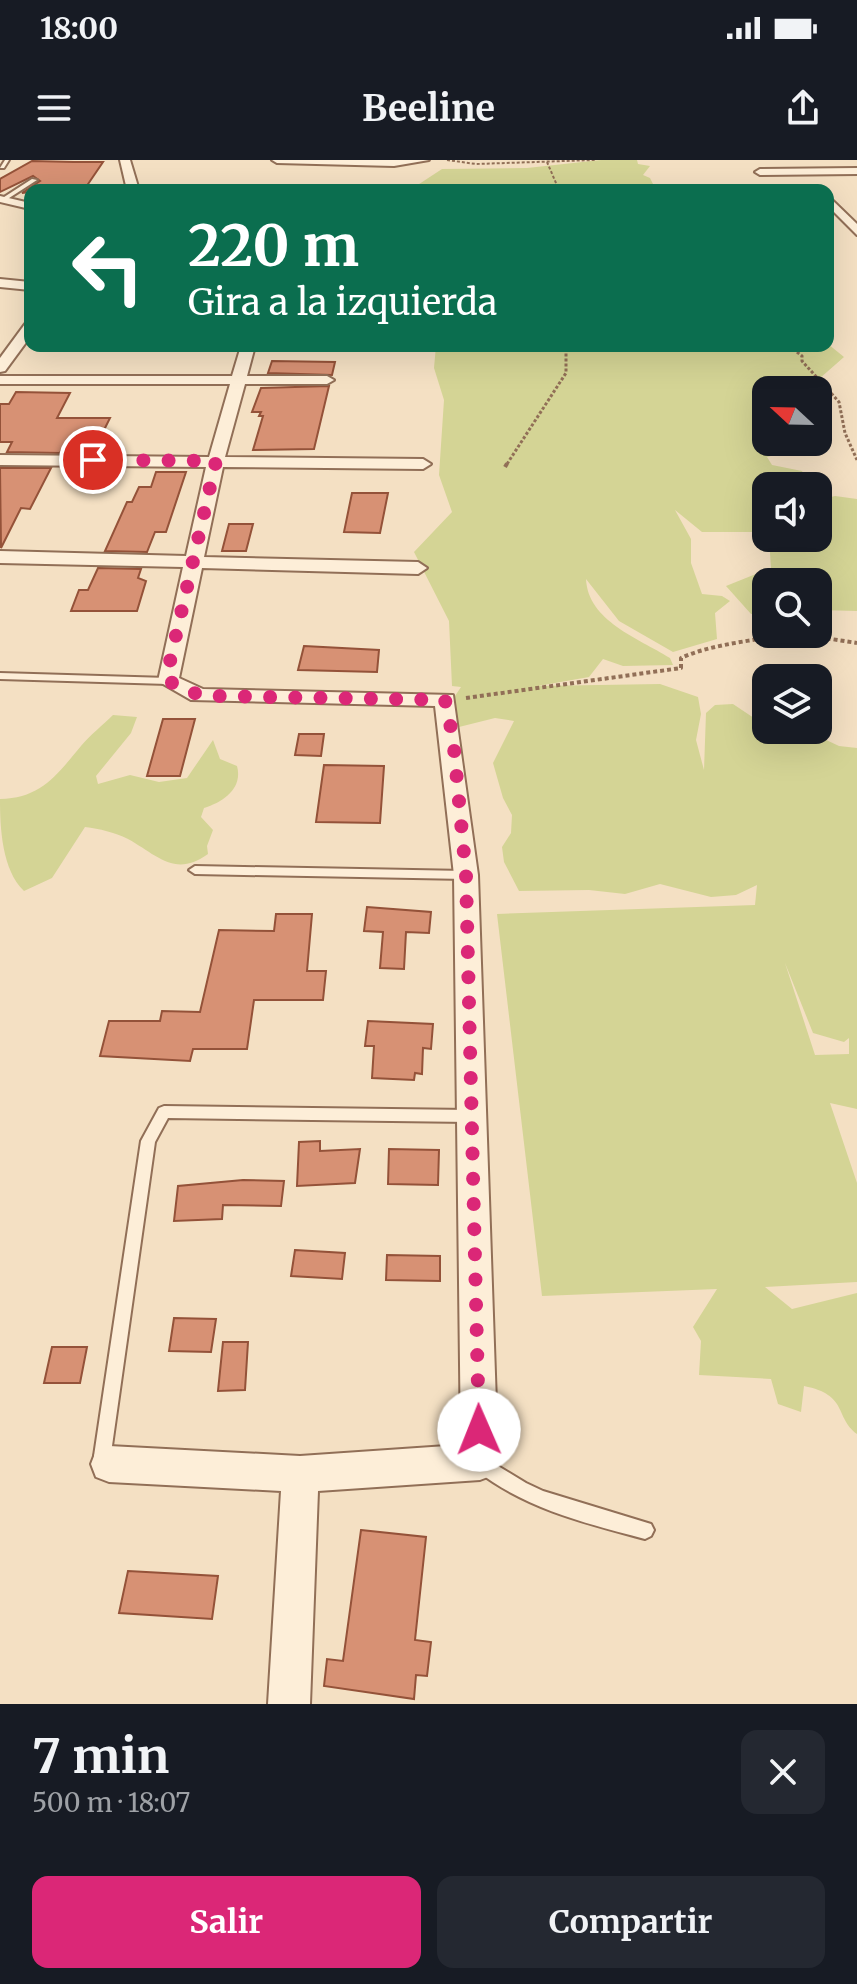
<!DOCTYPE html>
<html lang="es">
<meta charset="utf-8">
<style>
:root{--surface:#171b24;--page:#242831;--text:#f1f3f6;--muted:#9ea1a6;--accent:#db2777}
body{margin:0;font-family:Merriweather,serif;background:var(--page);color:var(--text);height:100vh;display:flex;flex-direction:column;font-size:30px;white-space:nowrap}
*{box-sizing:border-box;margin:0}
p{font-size:26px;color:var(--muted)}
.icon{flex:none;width:44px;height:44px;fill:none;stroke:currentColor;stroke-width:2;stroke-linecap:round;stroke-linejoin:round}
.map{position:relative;height:1544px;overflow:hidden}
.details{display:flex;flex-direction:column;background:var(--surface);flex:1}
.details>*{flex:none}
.top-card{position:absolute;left:24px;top:24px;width:810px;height:168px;border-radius:16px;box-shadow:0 8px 32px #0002;background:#0b6e4f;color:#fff;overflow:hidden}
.needle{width:52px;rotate:292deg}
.buttons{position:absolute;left:752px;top:216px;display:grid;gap:16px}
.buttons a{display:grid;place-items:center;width:80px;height:80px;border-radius:16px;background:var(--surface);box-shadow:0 8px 32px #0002;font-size:40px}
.pin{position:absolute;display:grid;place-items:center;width:68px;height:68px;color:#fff;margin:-34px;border:4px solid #fff;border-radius:50%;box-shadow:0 2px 8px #0007}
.me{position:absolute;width:88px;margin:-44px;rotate:359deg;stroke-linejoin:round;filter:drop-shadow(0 0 6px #0008)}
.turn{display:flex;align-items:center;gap:28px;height:168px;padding:0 32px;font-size:36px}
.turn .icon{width:104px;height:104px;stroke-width:2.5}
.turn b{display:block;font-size:56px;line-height:68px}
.round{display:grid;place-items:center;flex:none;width:84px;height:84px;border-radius:16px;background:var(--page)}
.headline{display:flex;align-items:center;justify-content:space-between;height:136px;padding:0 32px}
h1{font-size:48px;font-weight:700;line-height:60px}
.action{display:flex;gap:16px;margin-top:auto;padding:16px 32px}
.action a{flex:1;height:92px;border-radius:16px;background:var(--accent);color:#fff;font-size:32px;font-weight:700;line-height:92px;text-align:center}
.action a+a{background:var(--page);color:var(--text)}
.status{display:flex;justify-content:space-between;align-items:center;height:56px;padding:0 40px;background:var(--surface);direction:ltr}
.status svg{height:22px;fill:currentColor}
header{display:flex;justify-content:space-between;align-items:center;height:104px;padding:0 32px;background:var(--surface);font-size:36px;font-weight:700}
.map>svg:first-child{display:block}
</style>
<div class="status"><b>18:00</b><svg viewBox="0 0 49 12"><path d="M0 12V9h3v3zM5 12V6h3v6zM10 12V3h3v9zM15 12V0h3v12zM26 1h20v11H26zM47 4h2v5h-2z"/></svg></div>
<header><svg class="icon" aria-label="menu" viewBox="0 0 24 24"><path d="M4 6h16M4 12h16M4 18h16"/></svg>Beeline<svg class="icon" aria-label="share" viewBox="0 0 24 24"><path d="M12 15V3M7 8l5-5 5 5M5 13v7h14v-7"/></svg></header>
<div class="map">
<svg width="857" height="1544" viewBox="0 0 857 1544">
<rect width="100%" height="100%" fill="#f4e0c3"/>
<g fill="#d4d495" fill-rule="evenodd">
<path d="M601,0h36l1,4 12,2 -7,9 7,3 6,12h-246l32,-21 85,-1z"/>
<path d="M828,184l16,13 -33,29v4h-45v52h19l-2,11 -16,4 5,8 30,6 8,15h-44v46h-64l-27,-22 16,29v24l11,31 20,2 8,5 -15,12 2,26 -44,13 -54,-31 -33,-42c2,42 52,59 84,79l3,7 -50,1 -20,-7 -14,18 -51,9 122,-2 38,13 3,17 -5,26 8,30 2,-57 9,-8 18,-1 33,22v4h39l34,16 18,2v361l-27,-6 27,80v99l-92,5 27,22 65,-16v141c-23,-17 -8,-39 -53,-48l-3,26 -23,-8 -7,-25 -72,-4 2,-34 -8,-14 24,-38 -175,7 -45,-382 258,-9 2,-20 -21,10 -25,2 -51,-13 -35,10 -36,-4 -70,1 -15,-29 -2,-15 9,-14 1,-18 -9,-17 -10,-35 21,-42 -19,-3 -36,9 -6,-28 8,-12 -9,-1 -3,-65 -35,-69 38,-40 -13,-37 5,-75 -10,-32 2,-22zM785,803l28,70 31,9 5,-4v16l-34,1z"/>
<path d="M835,336l22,3v112l-39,-1v-28h-52v33l-15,-1 -25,-28 45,-18 -2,-30h49v-13l5,1 4,-8 -4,-19z"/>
<path d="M113,555l24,2 -6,16 -35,43 2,8 32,-9 29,7 28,-4 26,-38 7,19 17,7c6,22 -13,36 -33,42l-3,9 12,13 -6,16 1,8c-33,24 -51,1 -80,-15 -14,-7 -28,-10 -43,-12l-33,51 -28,13c-22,-21 -24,-63 -24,-92 41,-1 56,-23 81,-53 9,-11 22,-21 32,-31z"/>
</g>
<g fill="#d79174" stroke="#945239" stroke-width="2">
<path d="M32,1l42,1h29l-17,25 -35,-1 -4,4 -25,3 18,-12 -7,-5 -33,16v-13z"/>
<path d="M272,201l63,1 -3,13 -64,-2z"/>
<path d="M329,226l-15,63 -61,1 10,-34h-4l2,-4h-9l9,-24z"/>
<path d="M16,232l54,1 -13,25h53l-13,26h-32l-5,9 -53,-1 5,-10h-12v-38h9z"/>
<path d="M0,308h51l-21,41 -9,-1 -20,40z"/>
<path d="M156,312h30l-20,60h-11l-8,20 -42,-1 22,-49h5l7,-15h12z"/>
<path d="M352,333h36l-8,40 -36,-1z"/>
<path d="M229,364h24l-7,27h-24z"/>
<path d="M98,408l43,1 -3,9 8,3 -9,30h-66l8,-21h9z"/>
<path d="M304,486l75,4 -2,22 -79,-2z"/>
<path d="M163,559h32l-15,57h-33z"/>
<path d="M299,574h25l-3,22 -26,-1z"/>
<path d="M324,605l60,1 -4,57 -64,-1z"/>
<path d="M367,747l64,5 -2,21 -23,-1 -2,37 -24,-1 3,-36 -19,-1z"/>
<path d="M276,754h36l-5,57h19l-3,29h-69l-7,49h-54l-3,12 -90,-5 9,-35h51l2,-10 38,1 19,-82 55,1z"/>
<path d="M368,861l65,3 -2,25 -8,-1 -1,26 -7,-1 -1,7 -42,-2 2,-32h-9z"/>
<path d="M320,981v10l40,-2 -5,34 -58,3 2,-44z"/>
<path d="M389,989l50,1 -1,35 -50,-1z"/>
<path d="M243,1020l41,1 -3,25 -58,-1 -1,14 -48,2 4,-35z"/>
<path d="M295,1090l50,3 -3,26 -51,-3z"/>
<path d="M387,1095l53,1v25l-54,-1z"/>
<path d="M174,1158l42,1 -5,33 -42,-1z"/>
<path d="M223,1182h25l-3,48 -27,1z"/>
<path d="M52,1187h35l-7,36h-36z"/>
<path d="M361,1370l65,7 -11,103 16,2 -4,34 -11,-1 -2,24 -90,-13 3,-27 16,2z"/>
<path d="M128,1411l90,5 -6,43 -93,-6z"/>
</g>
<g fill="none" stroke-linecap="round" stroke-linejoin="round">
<g stroke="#916f57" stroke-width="4">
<g id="service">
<path d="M5,0h4l-5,8h-4z"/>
<path d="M32,19l5,1 -31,20 -5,-1z"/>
<path d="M0,513l168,5 5,3 -5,3 -168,-5z"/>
<path d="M195,706l271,5 6,4 -6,4 -271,-5 -6,-4z"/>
<path d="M164,946l306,4 5,2 2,4 -2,4 -5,2 -302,-4 -13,24 -44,311 4,9 -2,6 -6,2 -6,-2 -7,-12 47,-315 18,-33z"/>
<path d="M483,1297l43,26 17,8 108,33 3,6 -3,6 -6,3c-60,-16 -118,-30 -168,-68l-2,-6 2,-6z"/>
</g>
</g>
<g stroke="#916f57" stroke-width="4">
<g id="minor">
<path d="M120,0h10l9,30h-12z"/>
<path d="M272,0h157l-35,6 -117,-3z"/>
<path d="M857,8v6l-97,1 -5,-3 5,-3z"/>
<path d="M0,36l30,7v6l-30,-7z"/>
<path d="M828,36l29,28v11l-29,-29z"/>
<path d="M0,119l30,3v8l-30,-3z"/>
<path d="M30,163v14l-25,34 -5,1v-14l25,-34z"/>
<path d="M241,186h14l-8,30h80l7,4 -7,4h-82l-20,73 198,2 8,5 -8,5 -200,-2 -19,90 214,5 9,6 -9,6 -216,-6 -23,110 24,11 250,6 25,180 20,587 -5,13 -13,5 -162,11 -8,213h-42l13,-213 -172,-9 -13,-5 -5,-13 5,-13 13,-5 191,10 161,-11 -7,-570 -19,-169 -244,-6 -33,-19 25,-114 -183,-4v-12l186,5 20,-89 -206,-2v-10l209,2 21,-73h-230v-8h232z"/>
</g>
</g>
<g stroke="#916f57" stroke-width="2" stroke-dasharray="3 2" stroke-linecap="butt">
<path d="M447,0l29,4 119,-4"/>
<path d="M547,2l12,28"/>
</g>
<g stroke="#916f57" stroke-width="3" stroke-dasharray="3 2" stroke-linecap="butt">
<path d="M789,186l13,10v5l37,41 6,31 12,27"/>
<path d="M507,304l59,-91v-27"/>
</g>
<g stroke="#916f57" stroke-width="4" stroke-dasharray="4 3" stroke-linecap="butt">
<path d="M505,307l3,-5"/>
<path d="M799,474l58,9"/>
<path d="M466,538l215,-30v-10c31,-14 68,-16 102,-24"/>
</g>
<use href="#service" fill="#fdeed8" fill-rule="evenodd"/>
<use href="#minor" fill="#fdeed8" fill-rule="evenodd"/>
</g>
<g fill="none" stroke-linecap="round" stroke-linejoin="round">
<path stroke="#db2777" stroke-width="14" stroke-dasharray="0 25.2" d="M93,300l123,1 -48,209v11l31,14 17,1 229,4 8,38 13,137 13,555"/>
</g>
</svg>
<div class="buttons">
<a><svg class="needle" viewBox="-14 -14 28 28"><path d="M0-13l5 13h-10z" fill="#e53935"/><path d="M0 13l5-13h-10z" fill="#9ea1a6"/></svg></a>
<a><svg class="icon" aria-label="sound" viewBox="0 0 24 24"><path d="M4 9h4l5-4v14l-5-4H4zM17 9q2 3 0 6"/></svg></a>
<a><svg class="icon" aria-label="search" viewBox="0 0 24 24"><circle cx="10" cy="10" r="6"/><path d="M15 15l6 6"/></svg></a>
<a><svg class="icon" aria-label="layers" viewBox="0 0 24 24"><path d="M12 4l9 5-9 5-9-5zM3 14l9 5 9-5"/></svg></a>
</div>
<div class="pin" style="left:93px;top:300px;background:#d93025"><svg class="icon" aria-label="arrive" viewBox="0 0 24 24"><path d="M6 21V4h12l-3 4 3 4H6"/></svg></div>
<svg class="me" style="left:479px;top:1270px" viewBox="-20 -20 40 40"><circle r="19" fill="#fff"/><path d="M0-13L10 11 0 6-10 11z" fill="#db2777"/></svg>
<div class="top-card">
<div class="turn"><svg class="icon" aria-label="left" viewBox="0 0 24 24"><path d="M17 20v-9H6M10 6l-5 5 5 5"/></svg><div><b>220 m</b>Gira a la izquierda</div></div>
</div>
</div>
<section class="details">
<div class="headline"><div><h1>7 min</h1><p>500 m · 18:07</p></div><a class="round"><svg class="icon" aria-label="close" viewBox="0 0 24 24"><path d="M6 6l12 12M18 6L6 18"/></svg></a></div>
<div class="action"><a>Salir</a><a>Compartir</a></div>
</section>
